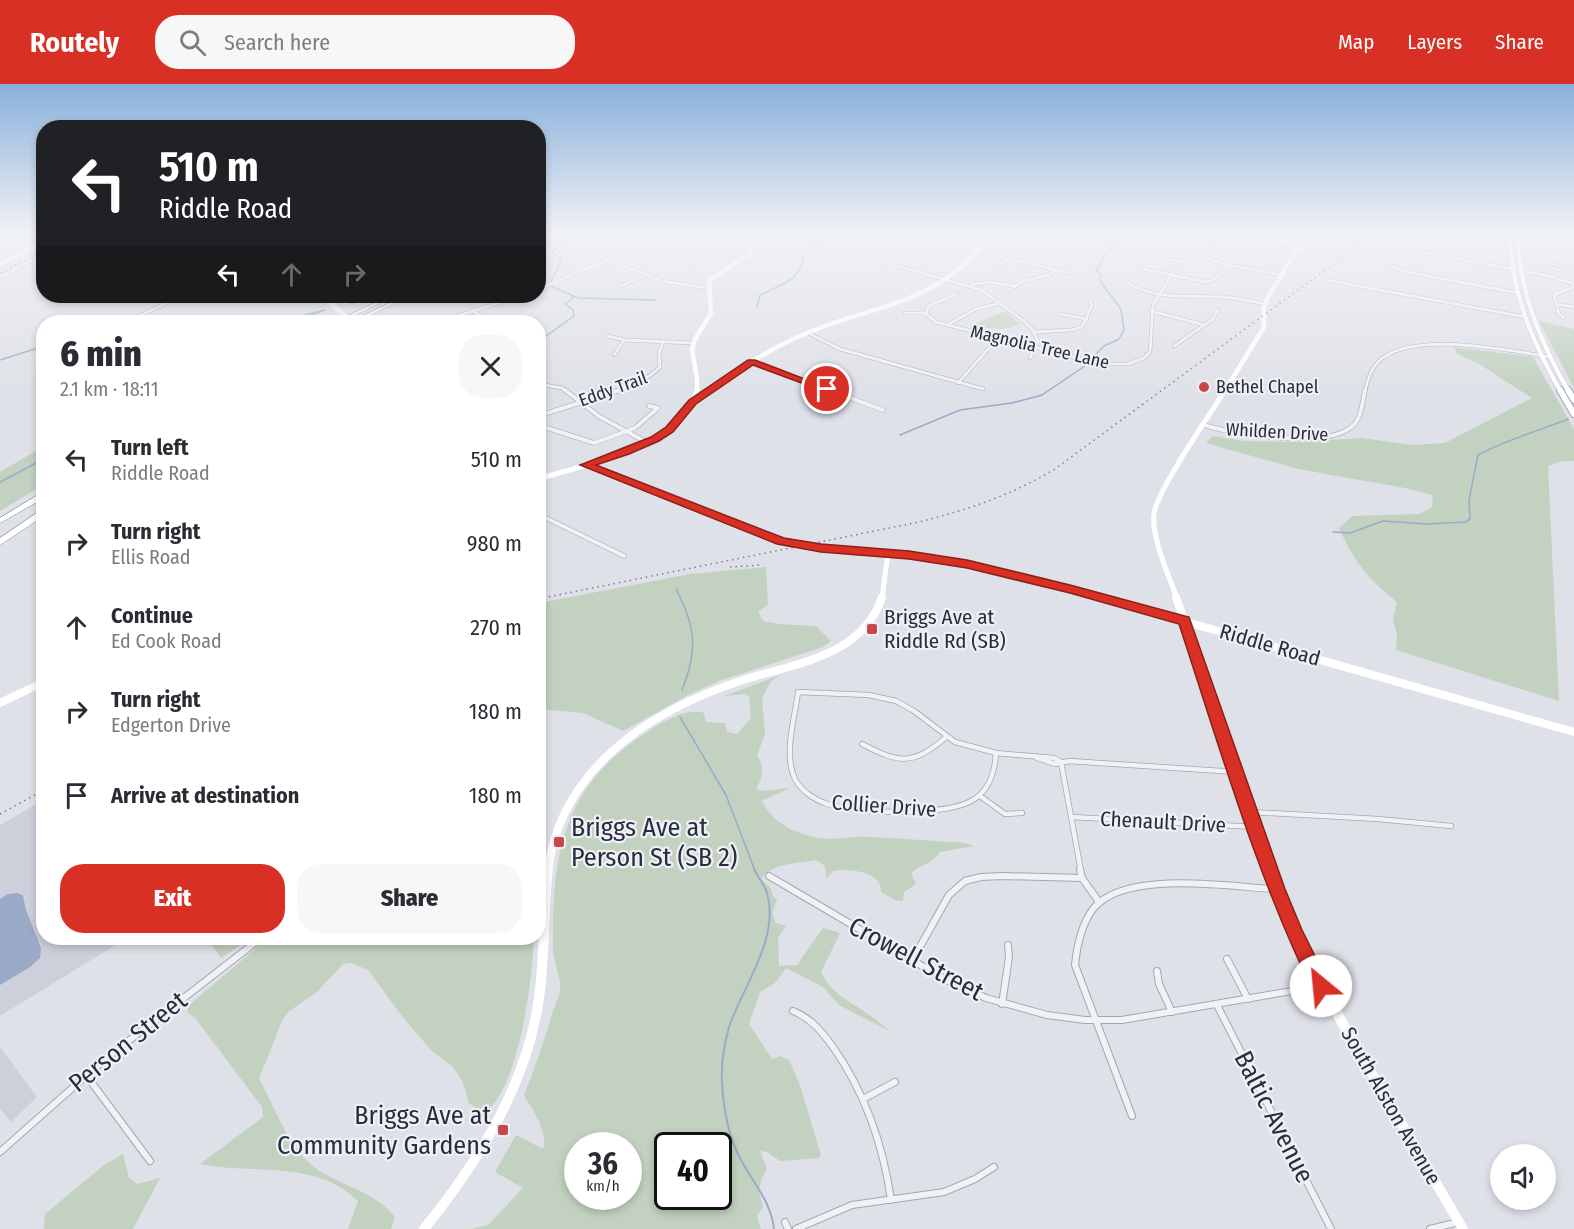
<!DOCTYPE html>
<meta charset="utf-8">
<style>
:root{--surface:#fff;--page:#f7f7f7;--text:#2b2b33;--muted:#7c7c81;--accent:#d93025}
body{margin:0;font-family:"Fira Sans Condensed",sans-serif;background:var(--page);color:var(--text);height:100vh;display:flex;flex-direction:column;font-size:22px;white-space:nowrap}
*{box-sizing:border-box;margin:0}
p{font-size:20px;color:var(--muted)}
.icon{flex:none;width:33px;height:33px;fill:none;stroke:currentColor;stroke-width:2;stroke-linecap:round;stroke-linejoin:round}
.map{position:relative;flex:1;overflow:hidden}
.side{position:absolute;left:36px;top:231px;width:510px;height:630px;display:flex;flex-direction:column;background:var(--surface);border-radius:24px;box-shadow:0 3px 9px #0003}
.side>*{flex:none}
.hud{position:absolute;left:36px;top:36px;width:510px;height:183px;border-radius:24px;box-shadow:0 3px 9px #0003;background:#202124;color:#fff;overflow:hidden}
.tools{position:absolute;left:1490px;top:1060px;display:grid;gap:12px}
.tools a{display:grid;place-items:center;width:66px;height:66px;border-radius:50%;background:var(--surface);box-shadow:0 3px 9px #0003;font-size:30px}
.speed{position:absolute;left:564px;top:1048px;display:flex;gap:12px;font-size:30px;font-weight:700;text-align:center}
.speed>*{display:grid;place-content:center;width:78px;height:78px;border-radius:50%;background:var(--surface);box-shadow:0 3px 9px #0003;line-height:1}
.speed small{font-size:15px;font-weight:400}
.speed .limit{border:3px solid #111;border-radius:9px;background:#fff;color:#111}
.pin{position:absolute;display:grid;place-items:center;width:51px;height:51px;color:#fff;margin:-26px;border:3px solid #fff;border-radius:50%;box-shadow:0 2px 6px #0007}
.me{position:absolute;width:66px;margin:-33px;rotate:332deg;stroke-linejoin:round;filter:drop-shadow(0 0 4px #0008)}
.turn{display:flex;align-items:center;gap:21px;height:126px;padding:0 24px;font-size:27px}
.turn .icon{width:78px;height:78px;stroke-width:2.5}
.turn b{display:block;font-size:42px;line-height:51px}
.lanes{display:flex;align-items:center;height:57px;padding:0 24px;background:#0003;justify-content:center;gap:30px;direction:ltr}
.lanes .off{opacity:.35}
.round{display:grid;place-items:center;flex:none;width:63px;height:63px;border-radius:24px;background:var(--page)}
.headline{display:flex;align-items:center;justify-content:space-between;height:102px;padding:0 24px}
h1{font-size:36px;font-weight:800;line-height:45px}
.cta{display:flex;gap:12px;margin-top:auto;padding:12px 24px}
.cta a{flex:1;height:69px;border-radius:24px;background:var(--accent);color:#fff;font-size:24px;font-weight:800;line-height:69px;text-align:center}
.cta a+a{background:var(--page);color:var(--text)}
ul{padding:0;list-style:none}
li{display:flex;align-items:center;gap:18px;height:84px;padding:0 24px}
li div{flex:1}
li b{display:block;font-size:22px}
li em{font-style:normal}
header{display:flex;align-items:center;gap:36px;box-sizing:border-box;height:84px;padding:0 30px;background:var(--accent);color:#fff}
header strong{font-size:28px}
nav{display:flex;gap:33px;margin-inline-start:auto;font-size:21px}
.search{width:420px;height:54px;background:var(--page);display:flex;align-items:center;gap:15px;box-sizing:border-box;padding:0 21px;border-radius:24px;color:var(--muted);font-size:22px}
.map>svg:first-child{display:block}
</style>
<header>
<strong>Routely</strong>
<div class="search"><svg class="icon" aria-label="search" viewBox="0 0 24 24"><circle cx="10" cy="10" r="6"/><path d="M15 15l6 6"/></svg>Search here</div>
<nav><a>Map</a><a>Layers</a><a>Share</a></nav>
</header>
<div class="map">
<svg width="1574" height="1145" viewBox="0 0 1574 1145">
<rect width="100%" height="100%" fill="#dfe1e8"/>
<g fill="#cdd0da">
<path d="M43,716l1,138h83l-127,78v-191z"/>
<path d="M0,963l37,50 -26,25 -11,-13z"/>
</g>
<g fill="#c2d1c0" fill-rule="evenodd">
<path d="M1005,227l14,13c-22,10 -24,1 -43,5l-6,-3z"/>
<path d="M1539,237l35,8v59z"/>
<path d="M1454,263l79,10 41,72v32h-12l-14,5 11,235 -163,-51 1,-16 -4,-14 4,-18c-29,-23 -43,-40 -58,-74l13,-12 67,-2 13,-7 1,-12 -28,-7 -107,-19 -92,-26 7,-7 31,5 54,1 63,-4 52,7 32,-2 87,-45 -53,-34 -22,-10z"/>
<path d="M43,363v38l-43,26v-39z"/>
<path d="M766,483l2,38 -10,7 5,9 16,3 37,2 15,15 -8,6 -104,34 -29,13 -67,37 -40,-18 -44,-4v-106l151,-29z"/>
<path d="M781,591l-10,6 -9,18 3,35 -8,21c8,11 6,23 -1,34l6,2 28,-3 -28,13c11,25 44,38 70,38 12,0 24,-3 36,-2 32,1 65,4 97,6l9,3 -34,6c-8,12 -18,12 -29,21l5,11 -12,8 -1,9 -8,-1 -14,-8c1,-22 -33,-23 -48,-21l-7,8 -1,-13 -9,-6c-19,4 -43,2 -55,19l10,9 1,6 5,6 -5,13 4,10 10,3 -8,12 1,28 18,-1 26,-37 17,5 -19,39c10,22 29,29 47,42 8,5 15,12 23,18l-52,-27 -16,-18 -37,-19 -11,15 -15,9 -11,32 23,35 8,-3 9,4 11,25 21,70 -2,3 -39,3 -13,-9 -7,-1 7,18c-9,14 -9,23 -4,38l-6,9 4,13h-290l17,-4 35,-37 -28,-16 21,-37 27,14c6,-16 -11,-40 -19,-54 11,-27 20,-53 28,-81 2,-8 6,-14 8,-22 2,-14 -7,-29 -7,-44 -1,-86 7,-156 84,-209 19,-13 42,-30 66,-27l3,10 19,1 2,9 10,2 14,-16 -2,-21 -3,-3 -22,2zM578,1062h50v51h-50zM668,1062h50v51h-50z"/>
<path d="M206,854h45l-30,20z"/>
<path d="M268,854h266c-1,39 -15,147 -46,171l-12,-1 -7,-5 -7,-23 -9,-13 -21,-16 -27,-31 -37,-50 -16,-7 -9,1 -26,28 -29,20 -6,9 -23,58c16,28 28,66 54,87 27,21 58,22 82,51l-4,12h-43l10,-28c-44,-42 -103,-26 -158,-37l63,-47 -1,-10 -66,-88 -9,-7 2,-7z"/>
<path d="M123,1070l6,24 8,6 23,-6 -27,51h-89l1,-15 59,-49z"/>
</g>
<path fill="#9baac7" d="M18,809l5,3 3,14 15,38 -1,10 -10,9 -30,18v-86l8,-5z"/>
<g fill="none" stroke-linecap="round" stroke-linejoin="round">
<g stroke="#9baac7" stroke-width="1.5">
<path d="M1178,150l20,7"/>
<path d="M913,157l10,-7"/>
<path d="M538,158l21,-1 20,-7"/>
<path d="M1203,158l12,4"/>
<path d="M551,197l10,-19 -2,-5 -8,-5 10,-9 -2,-2"/>
<path d="M551,202l27,12 77,2"/>
<path d="M350,220l28,-8"/>
<path d="M757,222l3,-11c22,-11 42,-14 44,-42l13,-8 -4,-11"/>
<path d="M275,238l50,-12"/>
<path d="M296,238l28,-12"/>
<path d="M538,258l36,-26 -1,-6 -8,-6 7,-5v-3"/>
<path d="M0,276l44,-14"/>
<path d="M900,351l60,-25 52,-7 30,-8 40,-27 22,-22 15,-7 5,-9 -3,-21 -21,-28 1,-7 -5,-3 21,-36"/>
<path d="M0,398l44,-23"/>
<path d="M1333,448l17,1 33,-12 44,3 38,-2 5,-3 -1,-19 9,-45c28,-15 60,-24 90,-36"/>
<path d="M676,505c20,38 22,61 6,101"/>
<path d="M680,633l46,78 29,76"/>
</g>
<path stroke="#9baac7" stroke-width="2" d="M754,785c4,9 11,16 13,24 13,46 -24,93 -38,134 -5,18 -8,35 -7,54 1,24 6,53 17,75 12,25 32,44 35,73"/>
<g stroke="#a4a7b2" stroke-width="4">
<g id="street-far3">
<path d="M21,150l23,3"/>
<path d="M619,150l100,39"/>
<path d="M681,150l33,10 64,1"/>
<path d="M1117,150l57,12 50,18 58,11"/>
<path d="M1436,150l74,13"/>
<path d="M1546,150l6,8 -5,7 2,5 25,11"/>
<path d="M574,162l88,35 45,7"/>
<path d="M1178,163c21,-7 42,-9 63,-1"/>
<path d="M843,165l-6,-5 22,-10"/>
<path d="M846,167l135,39 43,31 8,8 6,12 -8,17"/>
<path d="M1143,169l37,9"/>
<path d="M719,170l4,-2 3,-8"/>
<path d="M1001,173l67,16"/>
<path d="M774,174l7,-24"/>
<path d="M1555,174l-9,4 3,5 11,3"/>
<path d="M997,184l8,-8"/>
<path d="M1138,184l68,14 7,-2 16,-14"/>
<path d="M0,193l44,-23"/>
<path d="M1326,196l199,37"/>
<path d="M1127,198c28,19 64,13 96,15 14,1 28,4 42,7"/>
<path d="M971,201l18,-3 26,4"/>
<path d="M621,202l25,-11"/>
<path d="M538,205l70,-29"/>
<path d="M1009,206l15,-9 26,-6 5,-5"/>
<path d="M1517,209l-114,-22 -11,-4 -3,-5 13,-12h8l135,25 29,9"/>
<path d="M956,210l-28,12 -2,8 10,8 165,42h27l16,-6 6,-6 3,-47 27,-43 16,-8"/>
<path d="M1556,220l18,3"/>
<path d="M1151,227l54,14"/>
<path d="M475,228l14,10"/>
<path d="M905,229h21"/>
<path d="M1059,230l28,5"/>
<path d="M1564,234l-5,-4 -5,-19 20,-8"/>
<path d="M126,238l56,-26"/>
<path d="M438,238l83,-26"/>
<path d="M528,238l9,-3"/>
<path d="M947,241l29,-16 25,-6"/>
<path d="M1034,248l37,-2 11,-3 10,-22 -2,-3"/>
<path d="M808,249l32,16 143,40"/>
<path d="M608,252l16,4 69,3"/>
<path d="M1174,262l39,-27 5,-9"/>
<path d="M614,271l10,-15"/>
<path d="M752,278l81,30"/>
<path d="M958,299l40,-45"/>
<path d="M538,300l24,4 5,4"/>
<path d="M615,308c17,-6 32,-12 45,-25l-1,-14 4,-11"/>
<path d="M1365,308c2,-11 5,-22 13,-30 33,-33 131,-11 173,-5"/>
</g>
</g>
<g stroke="#a4a7b2" stroke-width="5">
<g id="street-far2">
<path d="M565,306l35,27 48,26"/>
<path d="M829,306l54,20"/>
<path d="M538,332l82,-26"/>
<path d="M538,341l56,18 41,-15 23,-20 -9,-2"/>
<path d="M1204,341c31,10 119,23 146,3 12,-8 12,-25 15,-38"/>
<path d="M538,430l86,42"/>
</g>
</g>
<g stroke="#a4a7b2" stroke-width="6">
<g id="street-far1">
<path d="M798,608l71,3 27,6 18,10 41,31 41,11c-1,17 -5,34 -20,45 -25,19 -119,16 -149,6 -12,-4 -26,-13 -32,-25 -12,-25 0,-61 3,-87z"/>
<path d="M862,660c37,19 50,22 83,-6"/>
<path d="M996,669l58,5 7,4"/>
<path d="M1037,674l18,6 14,-3 168,11"/>
<path d="M1061,678l20,109"/>
<path d="M980,712l25,18 17,-1"/>
<path d="M1250,728l128,7 73,7"/>
<path d="M1072,733l183,10"/>
<path d="M538,779l9,1"/>
</g>
</g>
<g stroke="#a4a7b2" stroke-width="8">
<g id="street">
<path d="M1080,785l2,9 17,24"/>
<path d="M769,792l177,104 40,18 61,17 38,5h37l199,-34"/>
<path d="M1227,875l21,40"/>
<path d="M912,877l37,-66 16,-14 16,-4 21,-1 80,2"/>
<path d="M1157,887l2,13 13,28"/>
<path d="M1002,920l7,-47 -1,-12"/>
<path d="M1217,921l114,224"/>
<path d="M793,927c18,7 29,21 40,36 33,47 50,97 58,153"/>
<path d="M86,991l64,86"/>
<path d="M865,1014l30,-16"/>
<path d="M1132,1032l-57,-151c2,-20 6,-40 18,-56 31,-40 137,-22 183,-20"/>
<path d="M0,1068l104,-92 157,-122"/>
<path d="M785,1138l3,7"/>
<path d="M796,1145l56,-24 92,-13 31,-13 19,-12"/>
<path d="M1430,1145l29,-7"/>
</g>
</g>
<g stroke="#9fa4b3" stroke-width="5">
<g id="primary-far1">
<path d="M1510,150c1,59 22,107 51,158"/>
<path d="M1517,150c3,58 23,108 52,158"/>
</g>
</g>
<g stroke="#9fa4b3" stroke-width="8">
<g id="primary">
<path d="M1560,306l14,24"/>
<path d="M1568,306l6,10"/>
</g>
</g>
<g stroke="#878d9e" stroke-width="1">
<g id="highway">
<path d="M389,212h6l-54,26h-6z"/>
<path d="M404,212h6l-54,26h-6z"/>
<path d="M41,409h3v5l-44,25v-5z"/>
<path d="M41,426h3v6l-44,29v-7z"/>
</g>
</g>
<use href="#street-far3" stroke="#f1f2f6" stroke-width="3"/>
<use href="#street-far2" stroke="#f1f2f6" stroke-width="4"/>
<use href="#street-far1" stroke="#f1f2f6" stroke-width="4.5"/>
<use href="#street" stroke="#f1f2f6" stroke-width="6"/>
<g stroke="#fff" stroke-width="4.5">
<path d="M1262,150l39,13"/>
<path d="M0,180l44,-22"/>
<path d="M322,212l21,18"/>
<path d="M697,308v-13l-5,-30 3,-10 16,-26 -2,-32 41,-28 5,-19"/>
<path d="M708,308c32,-23 62,-44 99,-59 66,-28 142,-31 181,-99"/>
<path d="M1224,308l40,-65v-20l3,-8 27,-45 25,-20"/>
</g>
<g stroke="#fff" stroke-width="5">
<path d="M693,318l17,-12"/>
<path d="M585,380l197,77 39,7 113,11 61,12 109,27"/>
<path d="M538,395c50,-15 141,-32 159,-89"/>
<path d="M882,514l6,-45"/>
<path d="M1177,514c-8,-21 -26,-62 -23,-84 3,-24 56,-99 71,-124"/>
</g>
<g stroke="#fff" stroke-width="8">
<path d="M1098,513l476,135"/>
<path d="M1176,513l95,274"/>
<path d="M0,619l44,-21"/>
<path d="M548,787c12,-102 102,-160 192,-190 52,-17 123,-24 142,-84"/>
</g>
<g stroke="#fff" stroke-width="10">
<path d="M1270,785l25,65 20,42 148,253"/>
<path d="M424,1145c54,-67 103,-144 115,-231 6,-43 4,-86 9,-129"/>
</g>
<use href="#primary-far1" stroke="#fff" stroke-width="4.5"/>
<use href="#primary" stroke="#fff" stroke-width="6"/>
<use href="#highway" fill="#fff" fill-rule="evenodd"/>
<g stroke="#797f91" stroke-width="1.5" stroke-dasharray="1.5 4" stroke-linecap="butt">
<path d="M0,189l44,-22"/>
<path d="M730,483l32,-2"/>
<path d="M538,515l381,-77c48,-12 93,-27 136,-53l319,-235"/>
<path d="M0,730l44,-24"/>
</g>
<path stroke="#fff" stroke-width="4.5" d="M343,230l8,8"/>
</g>
<linearGradient id="sky" x2="0" y2="1"><stop stop-color="#89b0db"/><stop offset="0.48" stop-color="#f1f2f5"/><stop offset="1" stop-color="#f1f2f5" stop-opacity="0"/></linearGradient>
<rect width="1574" height="310" fill="url(#sky)"/>
<path fill="#d93025" stroke="#8d1f18" stroke-width="1.5" d="M748,276h7l76,29 -8,2 -70,-26 -57,39 -23,28 -14,9 -30,13 -33,11 188,73 37,6 88,7 58,9 103,25 119,32 96,272 17,41 28,56 -3,7 -6,2 -7,-2c-58,-118 -94,-245 -135,-369l-109,-31 -103,-25 -58,-9 -88,-7 -44,-8 -197,-79 71,-28 15,-10 23,-27z"/>
<g fill="#ca4749" stroke="#eef0f5" stroke-width="2">
<circle cx="1204" cy="303" r="6"/>
<rect x="866" y="539" width="12" height="12" rx="3"/>
<rect x="553" y="752" width="12" height="12" rx="3"/>
<rect x="497" y="1040" width="12" height="12" rx="3"/>
</g>
<g text-anchor="middle" dominant-baseline="central" stroke-width="4.5" stroke-linejoin="round" paint-order="stroke">
<g font-size="18" fill="#282d3e" stroke="#eef0f5">
<text transform="translate(1040 263) rotate(13)">Magnolia Tree Lane</text>
<text transform="translate(613 305) rotate(-20)">Eddy Trail</text>
<text transform="translate(1277 348) rotate(3)">Whilden Drive</text>
</g>
<g font-size="18" fill="#282d3e" stroke="#eef0f5" text-anchor="start">
<text x="1216" y="303">Bethel Chapel</text>
</g>
<g font-size="21" fill="#282d3e" stroke="#eef0f5" text-anchor="start">
<text x="884" y="533">Briggs Ave at<tspan x="884" dy="24">Riddle Rd (SB)</tspan></text>
</g>
<g font-size="21" fill="#282d3e" stroke="#eef0f5">
<text transform="translate(1270 561) rotate(16)">Riddle Road</text>
<text transform="translate(884 722) rotate(4)">Collier Drive</text>
<text transform="translate(1163 738) rotate(3)">Chenault Drive</text>
<text transform="translate(1391 1022) rotate(60)">South Alston Avenue</text>
</g>
<g font-size="26" fill="#282d3e" stroke="#eef0f5" text-anchor="start">
<text x="571" y="743">Briggs Ave at<tspan x="571" dy="30">Person St (SB 2)</tspan></text>
<text x="491" y="1031" text-anchor="end">Briggs Ave at<tspan x="491" dy="30">Community Gardens</tspan></text>
</g>
<g font-size="26" fill="#282d3e" stroke="#eef0f5">
<text transform="translate(916 875) rotate(28)">Crowell Street</text>
<text transform="translate(128 958) rotate(-39)">Person Street</text>
<text transform="translate(1274 1033) rotate(63)">Baltic Avenue</text>
</g>
</g>
</svg>
<div class="tools">
<a><svg class="icon" aria-label="sound" viewBox="0 0 24 24"><path d="M4 9h4l5-4v14l-5-4H4zM17 9q2 3 0 6"/></svg></a>
</div>
<div class="speed"><div>36<small>km/h</small></div><div class="limit">40</div></div>
<div class="pin" style="left:827px;top:305px;background:#d93025"><svg class="icon" aria-label="arrive" viewBox="0 0 24 24"><path d="M6 21V4h12l-3 4 3 4H6"/></svg></div>
<svg class="me" style="left:1321px;top:902px" viewBox="-20 -20 40 40"><circle r="19" fill="#fff"/><path d="M0-13L10 11 0 6-10 11z" fill="#d93025"/></svg>
<div class="hud">
<div class="turn"><svg class="icon" aria-label="left" viewBox="0 0 24 24"><path d="M17 20v-9H6M10 6l-5 5 5 5"/></svg><div><b>510 m</b>Riddle Road</div></div>
<div class="lanes"><svg class="icon" aria-label="left" viewBox="0 0 24 24"><path d="M17 20v-9H6M10 6l-5 5 5 5"/></svg><svg class="icon off" aria-label="ahead" viewBox="0 0 24 24"><path d="M12 20V5M6 11l6-6 6 6"/></svg><svg class="icon off" aria-label="right" viewBox="0 0 24 24"><path d="M7 20v-9h11M14 6l5 5-5 5"/></svg></div>
</div>
<section class="side">
<div class="headline"><div><h1>6 min</h1><p>2.1 km · 18:11</p></div><a class="round"><svg class="icon" aria-label="close" viewBox="0 0 24 24"><path d="M6 6l12 12M18 6L6 18"/></svg></a></div>
<ul>
<li><svg class="icon" aria-label="left" viewBox="0 0 24 24"><path d="M17 20v-9H6M10 6l-5 5 5 5"/></svg><div><b>Turn left</b><p>Riddle Road</p></div><em>510 m</em></li>
<li><svg class="icon" aria-label="right" viewBox="0 0 24 24"><path d="M7 20v-9h11M14 6l5 5-5 5"/></svg><div><b>Turn right</b><p>Ellis Road</p></div><em>980 m</em></li>
<li><svg class="icon" aria-label="ahead" viewBox="0 0 24 24"><path d="M12 20V5M6 11l6-6 6 6"/></svg><div><b>Continue</b><p>Ed Cook Road</p></div><em>270 m</em></li>
<li><svg class="icon" aria-label="right" viewBox="0 0 24 24"><path d="M7 20v-9h11M14 6l5 5-5 5"/></svg><div><b>Turn right</b><p>Edgerton Drive</p></div><em>180 m</em></li>
<li><svg class="icon" aria-label="arrive" viewBox="0 0 24 24"><path d="M6 21V4h12l-3 4 3 4H6"/></svg><div><b>Arrive at destination</b></div><em>180 m</em></li>
</ul>
<div class="cta"><a>Exit</a><a>Share</a></div>
</section>
</div>
